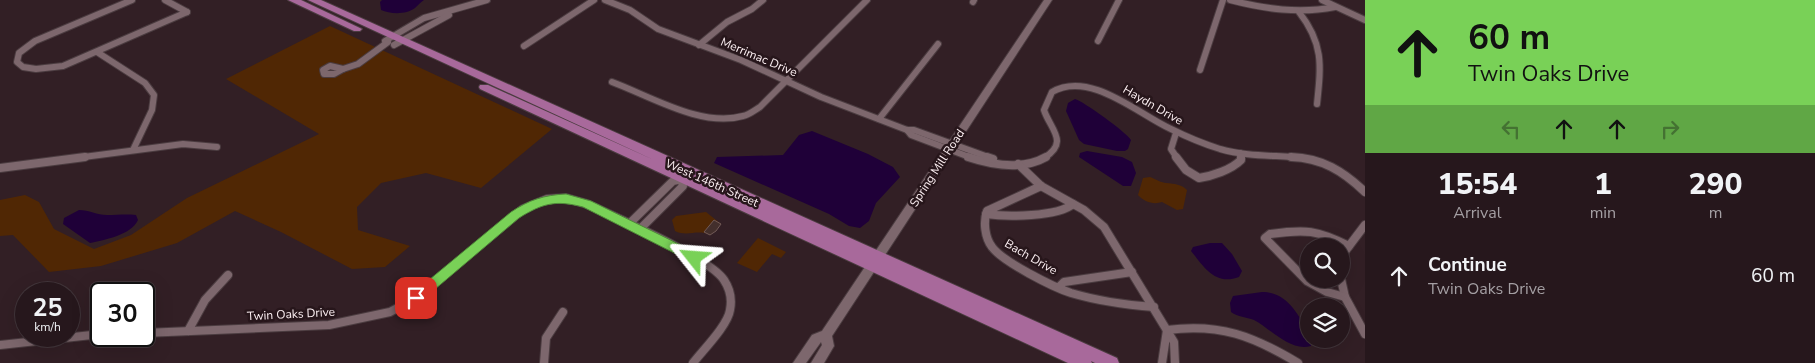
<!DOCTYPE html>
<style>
:root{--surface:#26171c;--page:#322429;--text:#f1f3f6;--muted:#a49fa3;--line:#42363b}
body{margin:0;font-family:"Nunito Sans",sans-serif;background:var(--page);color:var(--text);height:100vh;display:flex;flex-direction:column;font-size:19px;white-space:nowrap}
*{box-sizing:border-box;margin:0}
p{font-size:16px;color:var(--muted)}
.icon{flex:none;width:28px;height:28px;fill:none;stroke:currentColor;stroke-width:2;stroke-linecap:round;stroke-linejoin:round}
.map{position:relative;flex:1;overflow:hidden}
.drawer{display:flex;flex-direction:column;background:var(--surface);width:450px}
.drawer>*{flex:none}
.guide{background:#79d157;color:#111;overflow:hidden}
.controls{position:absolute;left:1300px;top:238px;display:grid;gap:10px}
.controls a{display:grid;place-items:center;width:50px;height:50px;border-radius:50%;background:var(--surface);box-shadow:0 5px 20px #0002,0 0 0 1px var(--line);font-size:25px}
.speed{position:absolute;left:15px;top:282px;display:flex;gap:10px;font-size:25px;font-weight:700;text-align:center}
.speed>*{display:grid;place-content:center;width:65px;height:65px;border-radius:50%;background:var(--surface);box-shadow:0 5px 20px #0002,0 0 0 1px var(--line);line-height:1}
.speed small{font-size:12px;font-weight:400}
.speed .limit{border:2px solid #111;border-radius:8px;background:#fff;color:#111}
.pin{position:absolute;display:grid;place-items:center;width:42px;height:42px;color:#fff;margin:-21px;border-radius:10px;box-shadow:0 2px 8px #0006}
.me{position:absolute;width:55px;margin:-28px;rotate:298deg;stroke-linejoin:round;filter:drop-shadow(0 0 4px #0008)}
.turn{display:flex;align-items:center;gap:18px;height:105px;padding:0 20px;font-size:22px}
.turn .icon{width:65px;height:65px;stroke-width:2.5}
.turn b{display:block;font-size:35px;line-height:42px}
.lanes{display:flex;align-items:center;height:48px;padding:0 20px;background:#0003;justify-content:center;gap:25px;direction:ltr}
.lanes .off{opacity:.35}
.eta{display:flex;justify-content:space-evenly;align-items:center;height:85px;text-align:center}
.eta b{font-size:30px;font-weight:800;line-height:35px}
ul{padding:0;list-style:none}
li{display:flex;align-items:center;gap:15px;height:75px;padding:0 20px}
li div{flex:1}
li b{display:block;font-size:19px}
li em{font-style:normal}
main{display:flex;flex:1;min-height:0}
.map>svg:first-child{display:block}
</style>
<main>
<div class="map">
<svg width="1365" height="363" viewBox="0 0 1365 363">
<rect width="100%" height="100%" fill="#321f25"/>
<g fill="#502704">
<path d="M330,26l222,103 -71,59 -55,-15 -45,10 -24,24 1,23 52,16 -25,21 -33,2 -71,-37 -46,-21 -58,32 -76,23 -52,6 -36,-37 -13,1v-36l25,-5 14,7 15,27 40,20 37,-14 56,-37 132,-64 -93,-55z"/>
<path d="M1150,177c5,2 12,6 16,6 9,1 15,1 21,7l-4,19 -6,1 -15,-8c-8,3 -18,0 -24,-7l5,-17z"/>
<path d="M706,212l15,12 -11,11c-12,-6 -23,2 -35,-4l-3,-11 4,-4z"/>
<path d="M758,238l28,14 -5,6 -9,-4 -15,18 -20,-9z"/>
</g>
<g fill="#1f0038">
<path d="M382,0h42c-4,3 -6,5 -9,8 -9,7 -25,6 -34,2l-1,-8z"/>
<path d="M1075,99c8,2 51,33 56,41l-3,9 -3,2h-8l-33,-7 -5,-4 -13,-29 2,-8z"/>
<path d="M812,131l56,23 25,13 7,10 -24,26 -7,18 -9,7 -11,-2 -20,-12 -115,-51 3,-6 66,-2 16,-20z"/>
<path d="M1087,151l35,6 10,5 4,11 -5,13h-8l-44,-29 1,-4z"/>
<path d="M79,210c10,0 18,5 28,5 10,0 19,-1 29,0l2,5c-7,15 -33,20 -48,23l-27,-19 1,-6z"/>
<path d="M1210,243h12l10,11 10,17 -3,6c-24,9 -35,-10 -48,-26l2,-4z"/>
<path d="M1262,292c25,0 36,22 47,42v5h2v7c-21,6 -40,-17 -57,-26 -8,-3 -16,-3 -23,-8l-1,-9 3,-7z"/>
</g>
<path fill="#432f2c" stroke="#715a57" d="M714,220l7,4 -5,7 -6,4 -6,-3z"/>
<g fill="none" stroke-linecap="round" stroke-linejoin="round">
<g stroke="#4b3c40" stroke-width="8">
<g id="minor-far1">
<path d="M132,0l-97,41 -16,12 -2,9 6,5 13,2 27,-3 124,-54"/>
<path d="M165,0l22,12"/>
<path d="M605,0l25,10 28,19 83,31 80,37 86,33h7l77,28"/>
<path d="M1230,0c35,9 69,14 105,7"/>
<path d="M1322,0l43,20"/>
<path d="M973,2l1,-2"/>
<path d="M1299,12c25,32 22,54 18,92"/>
<path d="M385,41l39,-23 63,-18"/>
<path d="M1098,41l21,-41"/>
<path d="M394,45l55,-30"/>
<path d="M699,45l28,-23 25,-13 11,-9"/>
<path d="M524,46l70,-46"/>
<path d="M97,52l48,31 9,12 -2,15 -19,40"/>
<path d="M330,66l13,3 -9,5h-10l-1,-4z"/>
<path d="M343,69l15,-5 30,-22"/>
<path d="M1200,70l23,-70"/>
<path d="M612,82c38,14 90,46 131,34 6,-1 12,-6 17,-9l107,-107"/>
<path d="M879,119l59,-75"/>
<path d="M907,130l4,5 61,23"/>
<path d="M1176,133l-5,16 6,9"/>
<path d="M1240,153l1,5"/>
<path d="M76,158l107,-14 34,3"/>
<path d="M1044,158c26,-16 6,-29 0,-48l8,-18c38,-22 86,22 119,37 16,8 33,15 49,20 28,8 56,6 84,9"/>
</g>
</g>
<g stroke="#4b3c40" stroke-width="10">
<g id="minor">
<path d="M968,157c24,8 55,13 78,0"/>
<path d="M987,157l6,2"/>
<path d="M1176,157l10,13 13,8c13,-2 32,-8 42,-18v-3"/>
<path d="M1291,157c31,1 52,14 74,35"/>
<path d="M1018,164l23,22 43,24 20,17 70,115 1,21"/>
<path d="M0,168l85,-11"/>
<path d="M1041,186l-54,25c-4,11 -2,27 5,36 11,15 61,40 79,46 27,8 56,12 83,14"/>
<path d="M986,214c20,3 72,3 87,-10"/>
<path d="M629,224l44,-43 8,-2"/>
<path d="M640,229l43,-43 -2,-7"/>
<path d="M1341,261l5,-11 19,-25"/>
<path d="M1341,279l4,18 20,37"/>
<path d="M1059,287l5,-5 68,-10"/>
<path d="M1345,297l-18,-5 -20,-11 -42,-43 5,-4c36,-5 47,-4 79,12"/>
<path d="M1167,330c53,-7 86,6 131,33"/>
<path d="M188,331l17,-31 23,-25"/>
<path d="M144,333l185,-8 61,-13 26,-14 107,-89 24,-10 19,-1 21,6c28,13 123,54 137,76 6,9 8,20 6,30 -2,15 -27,40 -37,53"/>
<path d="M0,345l101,-11"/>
<path d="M544,363l2,-25 17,-26"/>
<path d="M1162,363l5,-33"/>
</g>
</g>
<g stroke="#4b3c40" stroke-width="2">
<path id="tertiary" d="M1044,0h8l-220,336 2,10 -10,17h-13l11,-18 -1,-3 -15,21h-13l19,-28 10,-4z"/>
</g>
<g stroke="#4b3c40" stroke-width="2">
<g id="primary">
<path d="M288,0h13l61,29 -2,2h-6z"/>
<path d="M308,0h13l796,358 2,5h-24l-4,-2 1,2h-24l-588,-274 -1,-2 1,-2h8l166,75z"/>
</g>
</g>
<use href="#minor-far1" stroke="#7d676d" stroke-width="6"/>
<use href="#minor" stroke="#7d676d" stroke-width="8"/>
<use href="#tertiary" fill="#7d676d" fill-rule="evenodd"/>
<use href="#primary" fill="#a8699b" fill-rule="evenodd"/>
</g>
<path fill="#79d157" stroke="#4f8839" d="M566,194l25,7 108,53 2,4 -2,3h-9l-107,-54c-27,-7 -40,-4 -64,11l-98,83 -5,2 -4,-2 -2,-3 2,-4 99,-82c18,-12 33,-17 55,-18z"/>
<g text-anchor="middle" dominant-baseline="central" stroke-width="5" stroke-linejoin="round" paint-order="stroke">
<g font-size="12" fill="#fdf0f3" stroke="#27161b">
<text transform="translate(759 57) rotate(23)">Merrimac Drive</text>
<text transform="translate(1153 105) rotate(30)">Haydn Drive</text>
<text transform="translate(937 168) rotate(-57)">Spring Mill Road</text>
<text transform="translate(712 183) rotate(24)">West 146th Street</text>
<text transform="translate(1031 257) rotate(30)">Bach Drive</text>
<text transform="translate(291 314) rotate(-3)">Twin Oaks Drive</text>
</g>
</g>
</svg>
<div class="controls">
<a><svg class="icon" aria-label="search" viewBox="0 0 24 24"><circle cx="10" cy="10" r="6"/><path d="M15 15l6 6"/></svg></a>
<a><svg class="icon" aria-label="layers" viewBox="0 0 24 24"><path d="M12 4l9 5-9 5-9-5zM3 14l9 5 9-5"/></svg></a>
</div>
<div class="speed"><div>25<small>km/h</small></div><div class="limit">30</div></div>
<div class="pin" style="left:416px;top:298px;background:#d93025"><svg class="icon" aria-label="arrive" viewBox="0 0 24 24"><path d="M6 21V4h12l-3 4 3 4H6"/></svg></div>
<svg class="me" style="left:694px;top:258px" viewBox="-20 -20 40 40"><path d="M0-17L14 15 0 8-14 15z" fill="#79d157" stroke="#fff" stroke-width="4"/></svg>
</div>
<section class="drawer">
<div class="guide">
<div class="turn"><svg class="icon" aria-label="ahead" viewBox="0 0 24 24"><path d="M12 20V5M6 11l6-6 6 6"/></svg><div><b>60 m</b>Twin Oaks Drive</div></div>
<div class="lanes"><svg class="icon off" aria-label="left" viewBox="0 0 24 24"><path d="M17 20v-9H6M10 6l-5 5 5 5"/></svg><svg class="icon" aria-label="ahead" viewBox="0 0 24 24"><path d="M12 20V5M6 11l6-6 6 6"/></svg><svg class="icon" aria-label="ahead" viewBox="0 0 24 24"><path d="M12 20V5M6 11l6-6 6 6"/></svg><svg class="icon off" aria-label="right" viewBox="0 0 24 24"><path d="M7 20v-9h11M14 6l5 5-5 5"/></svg></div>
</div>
<div class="eta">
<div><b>15:54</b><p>Arrival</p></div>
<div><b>1</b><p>min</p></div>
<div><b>290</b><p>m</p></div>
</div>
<ul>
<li><svg class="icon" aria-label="ahead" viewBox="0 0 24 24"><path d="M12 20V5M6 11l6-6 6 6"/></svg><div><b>Continue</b><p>Twin Oaks Drive</p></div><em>60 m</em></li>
</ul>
</section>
</main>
